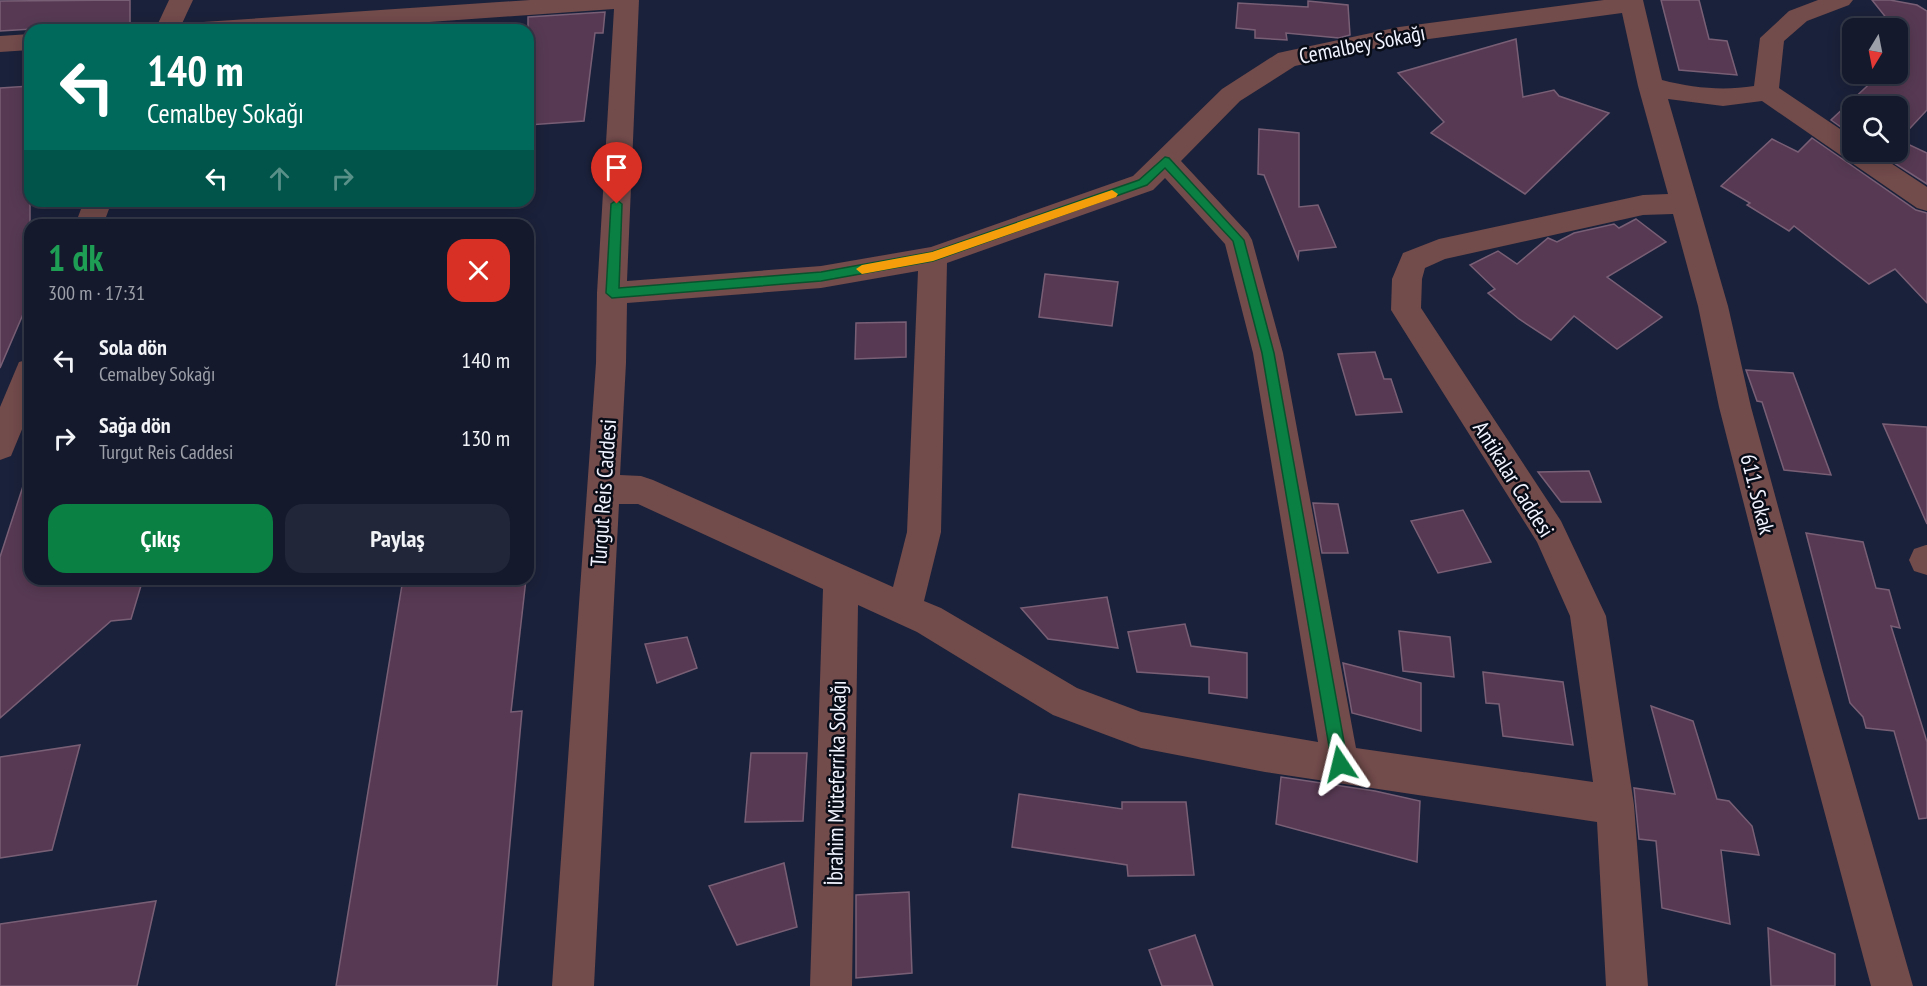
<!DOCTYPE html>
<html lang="tr">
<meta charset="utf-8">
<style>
:root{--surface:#14192c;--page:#212638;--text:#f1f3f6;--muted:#9da0a9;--line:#333848;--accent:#0b8043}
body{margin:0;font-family:"PT Sans Narrow",sans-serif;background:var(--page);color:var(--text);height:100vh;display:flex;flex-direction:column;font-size:22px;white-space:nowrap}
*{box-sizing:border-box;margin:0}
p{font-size:20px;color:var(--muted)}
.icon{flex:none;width:33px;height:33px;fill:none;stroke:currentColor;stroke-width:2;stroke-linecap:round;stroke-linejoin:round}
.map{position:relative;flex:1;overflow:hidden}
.drawer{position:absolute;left:24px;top:219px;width:510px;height:366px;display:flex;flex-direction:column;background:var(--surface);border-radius:18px;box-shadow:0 3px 15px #0003,0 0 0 2px var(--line)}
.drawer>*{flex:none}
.hud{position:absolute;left:24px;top:24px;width:510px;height:183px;border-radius:18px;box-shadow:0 3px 15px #0003,0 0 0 2px var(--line);background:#00695c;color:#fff;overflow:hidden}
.needle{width:39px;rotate:190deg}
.fabs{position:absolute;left:1842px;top:18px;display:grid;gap:12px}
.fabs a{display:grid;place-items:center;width:66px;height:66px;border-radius:12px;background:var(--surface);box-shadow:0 3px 15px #0003,0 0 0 2px var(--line);font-size:30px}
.pin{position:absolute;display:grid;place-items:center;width:51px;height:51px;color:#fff;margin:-62px -26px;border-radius:50% 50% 50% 0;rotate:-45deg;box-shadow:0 0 6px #0007}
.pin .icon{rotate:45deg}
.me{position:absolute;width:66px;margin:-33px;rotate:350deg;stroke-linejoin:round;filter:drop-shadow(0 0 4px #0008)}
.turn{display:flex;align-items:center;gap:21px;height:126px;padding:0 24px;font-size:27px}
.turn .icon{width:78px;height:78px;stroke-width:2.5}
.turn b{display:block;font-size:42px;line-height:51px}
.lanes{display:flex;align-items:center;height:57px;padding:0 24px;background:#0003;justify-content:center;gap:30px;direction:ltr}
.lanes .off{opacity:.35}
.round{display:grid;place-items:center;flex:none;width:63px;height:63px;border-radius:18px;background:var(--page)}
.head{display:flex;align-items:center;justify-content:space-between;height:102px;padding:0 24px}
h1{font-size:36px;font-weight:700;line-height:45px;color:#1e9e55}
.action{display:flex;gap:12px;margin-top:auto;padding:12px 24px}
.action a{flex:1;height:69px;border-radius:18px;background:var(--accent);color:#fff;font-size:24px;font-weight:700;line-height:69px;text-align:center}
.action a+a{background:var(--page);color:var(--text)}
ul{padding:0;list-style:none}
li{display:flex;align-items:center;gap:18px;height:78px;padding:0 24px}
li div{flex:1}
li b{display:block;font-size:22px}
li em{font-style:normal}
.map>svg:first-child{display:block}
</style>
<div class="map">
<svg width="1927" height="986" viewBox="0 0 1927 986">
<rect width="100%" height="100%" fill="#1a213a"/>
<g fill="#573953" stroke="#795f76" stroke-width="1.5">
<path d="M130,0v23l-130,8v-30z"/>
<path d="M1661,0h38l10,39 18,2 10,34 -58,-5z"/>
<path d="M1872,0h18l27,5 10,6v99l-28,30 28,13v31l-50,-32h21v-46h-46v29l-21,-15 49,-46h-1h19v-46h-16l6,-8z"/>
<path d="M1308,1l40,4 2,30 -11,3 -53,-5 1,7 -32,-2v-8l-19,-2 2,-25 70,4z"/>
<path d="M605,12l-2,21h-8l-11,88 -56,4v-108z"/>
<path d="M1516,39l7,58 31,-7 5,6 50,17 -84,81 -94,-61 13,-11 -46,-49z"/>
<path d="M30,86v212l-30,70v-280z"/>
<path d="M1259,129l40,4v74l19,-2 18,42 -37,4 -1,8 -34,-84 -6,-1z"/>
<path d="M1812,138l104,72 11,3v90l-32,-34 -26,15 -75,-58 -5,5 -42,-26 3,-2 -29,-17 51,-47 26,13z"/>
<path d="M1636,219l30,23 -59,35 55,40 -45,32 -43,-33 -23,24 -32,-21 -31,-26 7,-4 -25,-24 28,-14 19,13 31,-26 9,4 17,-9 40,-9 5,4z"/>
<path d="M1045,274l73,8 -6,44 -73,-9z"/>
<path d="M906,322v35l-51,2 1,-36z"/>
<path d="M1375,352l9,27h7l11,33 -46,3 -18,-61z"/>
<path d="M1746,370l47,3 38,102 -47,-5 -22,-68 -5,-1z"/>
<path d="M1883,424l44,3v97z"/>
<path d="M1589,471l12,31h-40l-23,-30z"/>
<path d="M24,483l6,1v95h113l-12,40 -20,2 -111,97v-161z"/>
<path d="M1313,503l25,1 10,49h-26z"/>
<path d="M1463,510l28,52 -53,11 -27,-52z"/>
<path d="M1806,533l57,9 13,46 13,2 11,38 -9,-2 36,116v76l-8,1 -25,-88 -28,-3 -3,-11 -13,-14z"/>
<path d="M403,579h123l-15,133 11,-1 -25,275h-161z"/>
<path d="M1107,597l11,51 -70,-9 -27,-31z"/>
<path d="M1185,624l6,22 56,7v45l-38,-5v-16l-72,-5 -9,-40z"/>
<path d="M1399,631l51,6 4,40 -51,-6z"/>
<path d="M687,637l10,31 -40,15 -12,-39z"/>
<path d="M1343,663l78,20v48l-69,-18z"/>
<path d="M1483,672l80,10 10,63 -70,-9 -4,-32 -13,-1z"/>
<path d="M1651,706l42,15 24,78 12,2 23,25 7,29 -38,-5 9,74 -68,-16 -6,-67 -17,-2 -5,-51 41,6z"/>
<path d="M80,745l-28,105 -52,8v-101z"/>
<path d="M751,753h56l-4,68 -58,1z"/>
<path d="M1281,777l94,14 45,10 -3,61 -141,-38z"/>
<path d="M1019,794l103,15v-7h64l8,73 -66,1 -1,-11 -115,-18z"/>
<path d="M784,863l13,64 -60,18 -28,-59z"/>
<path d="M909,892l3,81 -56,5v-83z"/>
<path d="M156,901l-19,85h-137v-62z"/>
<path d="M1768,928l67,26v32h-64z"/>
<path d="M1195,935l18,51h-51l-13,-36z"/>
</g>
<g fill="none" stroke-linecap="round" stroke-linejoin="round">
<g fill="#724b4b" fill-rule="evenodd">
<path d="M169,0h24l-14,30h-24z"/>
<path d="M530,0h109l-12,281 194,-15 110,-19 202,-71 89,-87 56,-36 9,-2 112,-24 205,-27h39l19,80c31,8 61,11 92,6l6,-48 29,-27 29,-11h35l-4,5 -42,16 -23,20 -5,47 73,49v15h22l53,35v24l-10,-3 -155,-107 -39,5 -55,-7 60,207 23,101 72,265 90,314h-42l-84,-314 -68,-265 -21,-101 -25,-92 -30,1 -198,44 -20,9 -3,11 -1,29 140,213 45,95 28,189 14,181h-42l-9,-164 -332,-50 -124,-24 -88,-33 -136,-83 -59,-27 -6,381h-42l13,-397 -185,-85h-19l-25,482h-42l44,-623 1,-70 17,-284 -297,21h-126l3,-6 9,-2zM1622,13l16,73 30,108 -25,1 -204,44 -36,14 -11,26 -1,31 146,232 33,74 23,166 -237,-34 -73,-395 -31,-113 -4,-7 -67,-72 59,-60 55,-35 104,-23zM1165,178l60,66 28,109 65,389 -177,-30 -64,-24 -136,-80 -17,-7 17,-69 6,-269 206,-73zM918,271l-11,261 -14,55 -240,-107 -12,-4 -21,-1 6,-112 1,-60 194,-15z"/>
<path d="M30,34v16l-30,2v-16z"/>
<path d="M84,201h28l-9,24h-28z"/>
<path d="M30,359v51l-19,46 -11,4v-53l19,-45z"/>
<path d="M1926,545h1v30l-13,-4 -5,-11 5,-11z"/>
</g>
</g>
<path fill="#0b8043" stroke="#07532c" stroke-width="1.5" d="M1165,157l4,1 75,82 30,113 74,411 -3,5 -5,2 -6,-2 -2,-5 -70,-411 -29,-112 -68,-73 -18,17 -214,76 -112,20 -209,17 -6,-5 5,-89 6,-4 5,4 -3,84 202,-16 111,-20 207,-72z"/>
<path fill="#f59e0b" d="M1112,190l6,4 -2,3 -183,64 -71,13 -6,-5 6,-4 70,-13z"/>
<g text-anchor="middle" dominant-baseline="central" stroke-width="5" stroke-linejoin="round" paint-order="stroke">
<g font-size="22" fill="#f1f4ff" stroke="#080c17">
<text transform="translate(1362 44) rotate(-11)">Cemalbey Sokağı</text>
<text transform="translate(1514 479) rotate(58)">Antikalar Caddesi</text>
<text transform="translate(603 493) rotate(-86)">Turgut Reis Caddesi</text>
<text transform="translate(1758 494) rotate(76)">611. Sokak</text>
<text transform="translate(836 783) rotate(-89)">İbrahim Müteferrika Sokağı</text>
</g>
</g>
</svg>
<div class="fabs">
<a><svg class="needle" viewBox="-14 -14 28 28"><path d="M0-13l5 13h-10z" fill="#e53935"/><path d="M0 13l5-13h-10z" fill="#9da0a9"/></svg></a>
<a><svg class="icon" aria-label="search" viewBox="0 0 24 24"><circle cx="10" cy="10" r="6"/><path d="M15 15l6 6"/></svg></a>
</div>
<div class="pin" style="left:617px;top:204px;background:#d93025"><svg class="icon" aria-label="arrive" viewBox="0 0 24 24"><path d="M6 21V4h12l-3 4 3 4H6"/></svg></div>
<svg class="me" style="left:1340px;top:764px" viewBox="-20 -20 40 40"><path d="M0-17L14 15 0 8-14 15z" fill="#0b8043" stroke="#fff" stroke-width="4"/></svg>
<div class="hud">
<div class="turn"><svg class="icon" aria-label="left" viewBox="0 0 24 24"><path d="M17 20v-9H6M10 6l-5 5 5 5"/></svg><div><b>140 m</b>Cemalbey Sokağı</div></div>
<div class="lanes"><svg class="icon" aria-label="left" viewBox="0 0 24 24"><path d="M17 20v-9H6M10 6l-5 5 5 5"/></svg><svg class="icon off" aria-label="ahead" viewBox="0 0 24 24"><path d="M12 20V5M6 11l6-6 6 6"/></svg><svg class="icon off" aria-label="right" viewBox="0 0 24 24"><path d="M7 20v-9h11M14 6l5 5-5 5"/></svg></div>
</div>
<section class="drawer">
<div class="head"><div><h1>1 dk</h1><p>300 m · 17:31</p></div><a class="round" style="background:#d93025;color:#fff"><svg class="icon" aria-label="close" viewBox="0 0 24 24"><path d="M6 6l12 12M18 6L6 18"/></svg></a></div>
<ul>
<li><svg class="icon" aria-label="left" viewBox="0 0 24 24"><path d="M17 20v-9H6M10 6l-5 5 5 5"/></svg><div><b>Sola dön</b><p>Cemalbey Sokağı</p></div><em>140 m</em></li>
<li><svg class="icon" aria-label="right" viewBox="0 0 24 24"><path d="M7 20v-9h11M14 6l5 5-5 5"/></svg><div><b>Sağa dön</b><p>Turgut Reis Caddesi</p></div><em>130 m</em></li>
</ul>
<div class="action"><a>Çıkış</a><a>Paylaş</a></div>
</section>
</div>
